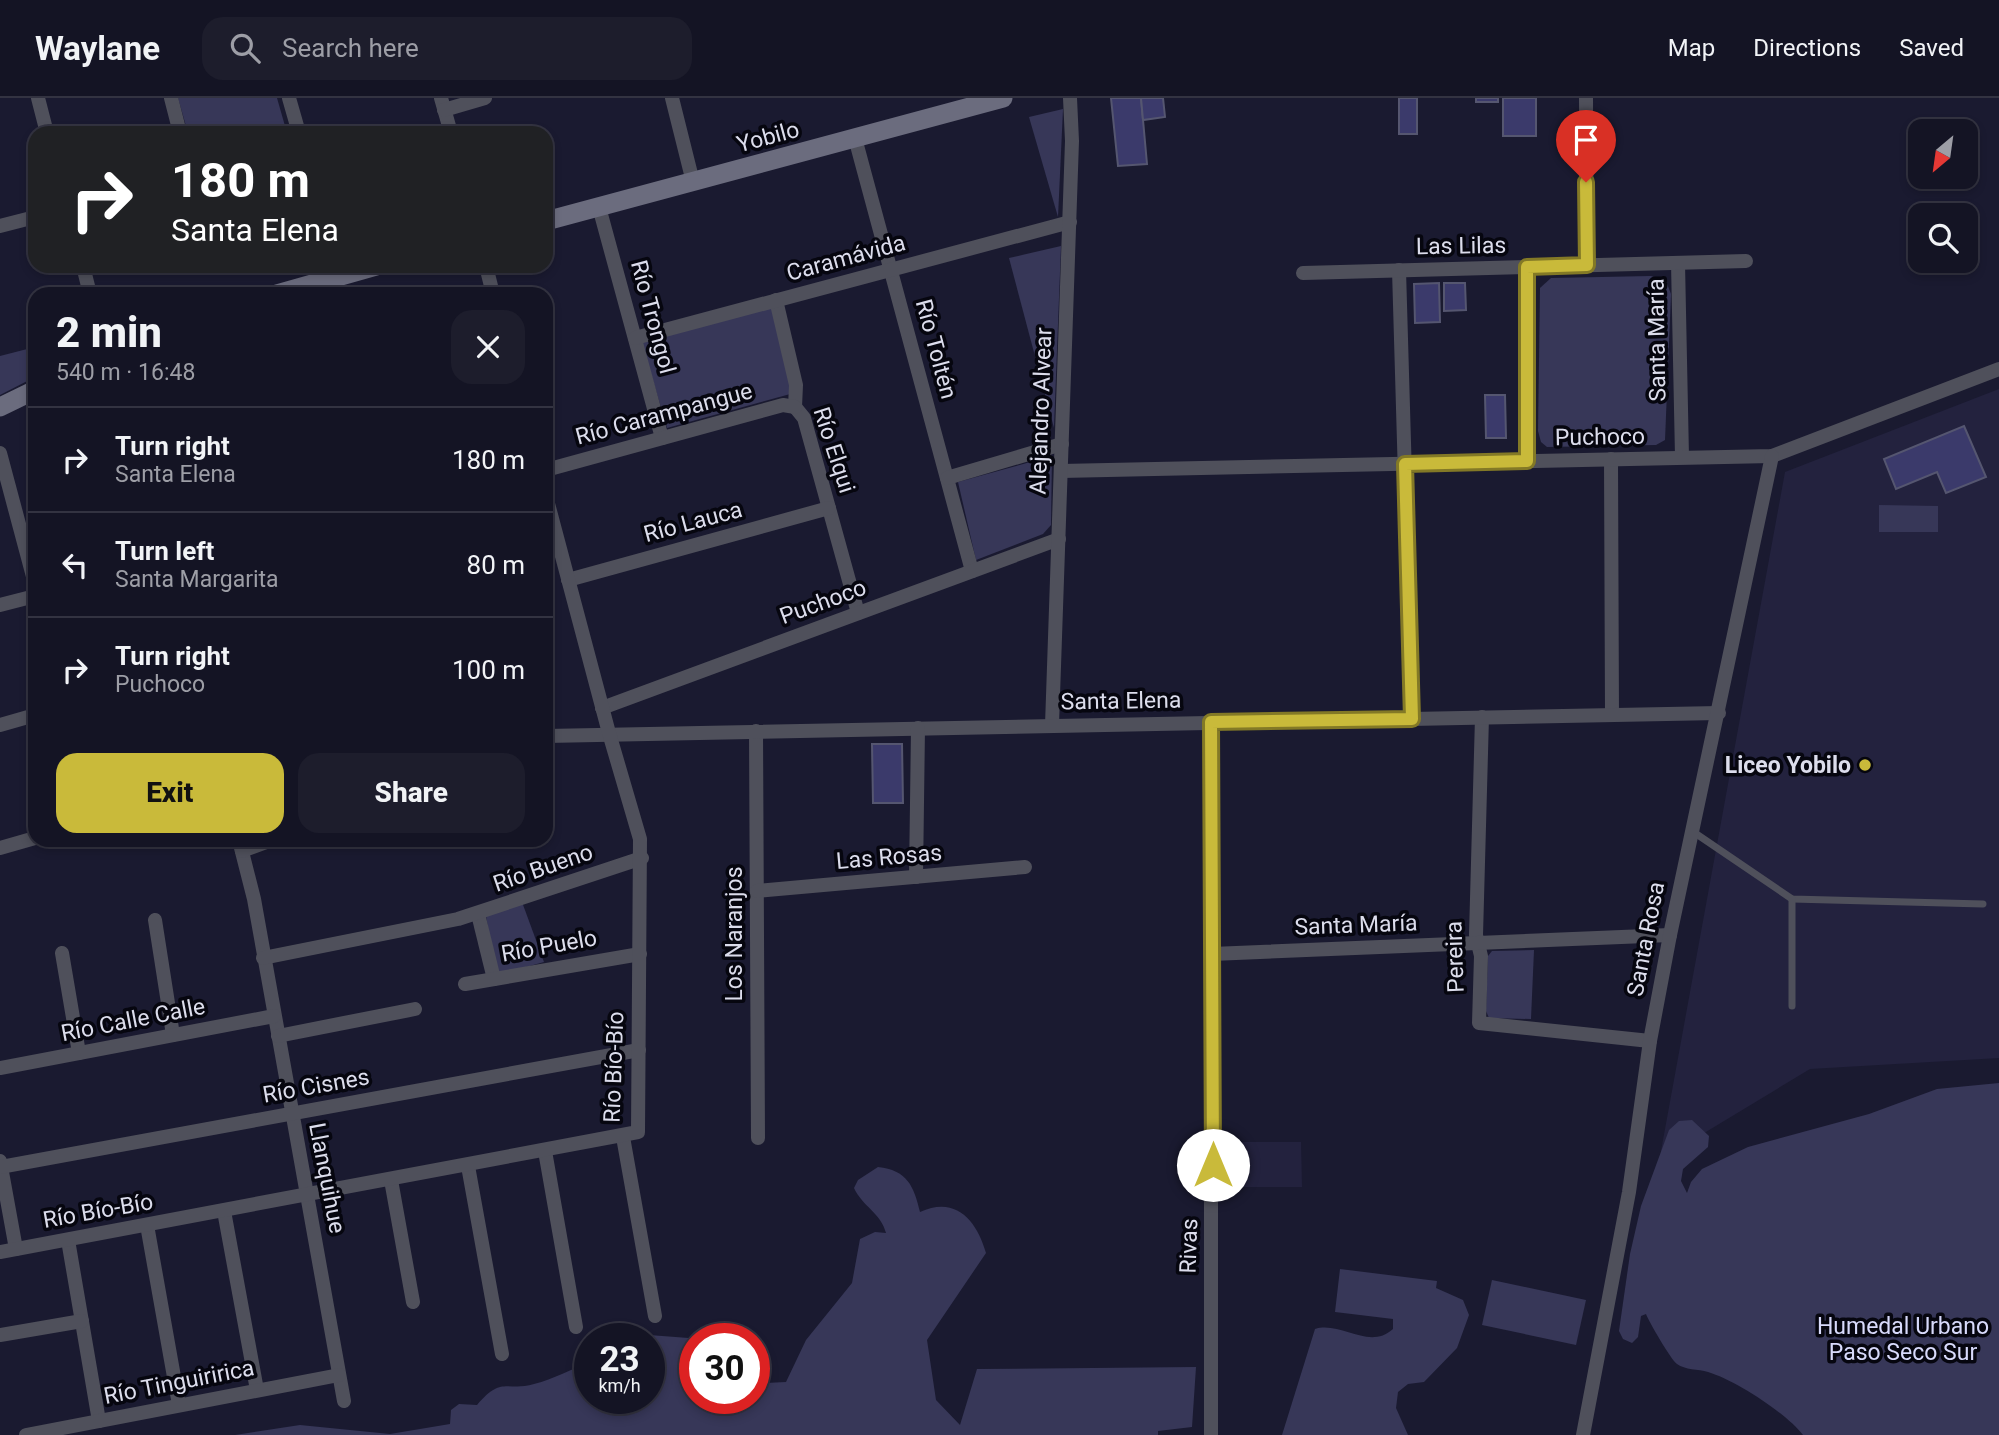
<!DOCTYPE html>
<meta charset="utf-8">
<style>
:root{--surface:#141424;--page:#1d1d2c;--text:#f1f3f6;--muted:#9d9ea6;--line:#333341;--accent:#c9ba3a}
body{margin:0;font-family:Roboto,sans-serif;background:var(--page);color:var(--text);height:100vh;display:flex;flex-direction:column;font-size:26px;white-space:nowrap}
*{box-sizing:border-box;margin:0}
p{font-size:23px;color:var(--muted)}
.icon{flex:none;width:38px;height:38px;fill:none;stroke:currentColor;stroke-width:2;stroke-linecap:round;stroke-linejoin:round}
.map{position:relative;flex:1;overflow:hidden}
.sheet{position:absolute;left:28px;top:189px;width:525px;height:560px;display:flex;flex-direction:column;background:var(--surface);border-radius:21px;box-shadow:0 4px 10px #0003,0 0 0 2px var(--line)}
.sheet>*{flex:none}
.banner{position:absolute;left:28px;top:28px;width:525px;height:147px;border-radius:21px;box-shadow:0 4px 10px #0003,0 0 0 2px var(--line);background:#202124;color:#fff;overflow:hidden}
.needle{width:46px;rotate:209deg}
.tools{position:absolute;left:1908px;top:21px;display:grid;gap:14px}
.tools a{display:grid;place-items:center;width:70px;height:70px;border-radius:14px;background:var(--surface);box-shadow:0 4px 10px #0003,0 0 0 2px var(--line);font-size:35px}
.speed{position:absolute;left:574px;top:1225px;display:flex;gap:14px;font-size:35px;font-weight:700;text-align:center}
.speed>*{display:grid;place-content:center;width:91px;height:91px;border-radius:50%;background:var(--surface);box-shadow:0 4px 10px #0003,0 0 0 2px var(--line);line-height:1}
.speed small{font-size:18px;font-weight:400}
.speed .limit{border:10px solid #d22;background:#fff;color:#111}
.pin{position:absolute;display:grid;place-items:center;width:60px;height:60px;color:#fff;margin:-72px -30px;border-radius:50% 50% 50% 0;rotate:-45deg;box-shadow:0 0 7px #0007}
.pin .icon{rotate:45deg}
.me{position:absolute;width:77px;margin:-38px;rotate:0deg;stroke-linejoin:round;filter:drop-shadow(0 0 5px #0008)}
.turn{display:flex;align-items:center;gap:24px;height:147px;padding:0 28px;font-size:32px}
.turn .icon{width:91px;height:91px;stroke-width:2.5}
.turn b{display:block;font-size:49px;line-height:60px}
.round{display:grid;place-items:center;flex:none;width:74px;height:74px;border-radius:21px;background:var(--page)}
.headline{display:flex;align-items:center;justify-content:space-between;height:119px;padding:0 28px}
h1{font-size:42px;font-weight:800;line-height:52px}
.button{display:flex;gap:14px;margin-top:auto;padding:14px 28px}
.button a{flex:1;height:80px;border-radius:21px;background:var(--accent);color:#111;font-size:28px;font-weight:800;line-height:80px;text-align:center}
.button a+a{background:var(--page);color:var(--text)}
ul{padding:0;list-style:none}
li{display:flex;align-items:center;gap:21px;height:105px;padding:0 28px;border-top:2px solid var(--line)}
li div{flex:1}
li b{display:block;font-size:26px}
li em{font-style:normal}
header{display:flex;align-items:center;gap:42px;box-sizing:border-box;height:98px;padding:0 35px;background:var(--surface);border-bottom:2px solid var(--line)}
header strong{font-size:33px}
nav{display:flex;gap:38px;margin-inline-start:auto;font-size:24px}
.search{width:490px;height:63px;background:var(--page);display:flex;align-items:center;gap:18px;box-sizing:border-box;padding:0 24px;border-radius:21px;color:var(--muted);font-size:26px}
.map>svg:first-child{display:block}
</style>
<header>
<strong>Waylane</strong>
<div class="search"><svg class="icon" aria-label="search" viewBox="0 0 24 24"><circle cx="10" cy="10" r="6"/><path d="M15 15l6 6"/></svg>Search here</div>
<nav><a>Map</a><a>Directions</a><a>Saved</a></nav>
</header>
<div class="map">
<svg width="1999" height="1337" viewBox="0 0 1999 1337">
<rect width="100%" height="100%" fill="#1a1a30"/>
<g fill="#23223e">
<path d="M1999,291v669l-189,11 -129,78 -20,4 124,-679z"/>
<path d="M1223,1044h78l1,45h-79z"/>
</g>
<g fill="#373758">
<path d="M178,0h99l10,35h-99z"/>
<path d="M1063,11l-5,108 -29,-100z"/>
<path d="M1061,148l-7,182 -45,-170z"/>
<path d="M1651,178l15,5 5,13 -6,146 -9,5 -109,2 -6,-5 -3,-11 2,-143 11,-10z"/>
<path d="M771,208l23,87 -127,35 -26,-88z"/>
<path d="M35,249v30l-35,18v-39z"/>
<path d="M1052,358l-1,69 -8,9 -67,26 -18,-78z"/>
<path d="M1879,407l59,1v26h-59z"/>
<path d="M522,804l22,60 -43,12 -6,-7 -9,-51z"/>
<path d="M1534,852l-3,69 -42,-1 -3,-7 2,-55 4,-5z"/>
<path d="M1999,985v352h-196c-17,-22 -68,-55 -95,-63 -10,-3 -23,-2 -31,-8 -6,-4 -29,-44 -31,-50l-5,2 -3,21 -6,6 -9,-4 -4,-8 11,-77 11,-48 28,-76 10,-9 13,-1 17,16 -1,11 -25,22 -2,12 6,12 4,-11 11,-13 46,-22 121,-33 68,-25z"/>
<path d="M878,1069c29,3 36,19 42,45 36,-17 57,9 66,41l-59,87 9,60 24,25 17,-56 219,-2 -4,60 -34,4v4h-923l65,-10 90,9 60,-10 1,-14 8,-6 18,1c25,-30 30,-13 57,-21 20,-5 36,-15 56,-21v35h59v-59h-8l8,-4 53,4h-7v59h59v-20l11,5 21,-1 20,-42 46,-57 8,-44 15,-7 11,1c-5,-20 -24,-27 -32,-45l4,-8z"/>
<path d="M1340,1171l97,12 -1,7 27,12 6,15 -12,33 -33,34 -16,2 -10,8 -2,16 12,27h-126l33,-106c26,-8 54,22 78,0v-10l-58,-7z"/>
<path d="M1492,1182l94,20 -10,45 -94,-20z"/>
</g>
<g fill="#3b3a6b" stroke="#555670" stroke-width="2">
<path d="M1111,0h30l6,66 -29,2z"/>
<path d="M1141,0h22l2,19 -22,3z"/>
<rect x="1399" y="0" width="18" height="36"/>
<rect x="1476" y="0" width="22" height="4"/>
<rect x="1503" y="0" width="33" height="38"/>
<path d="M1439,185l1,39 -25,1 -1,-39z"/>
<path d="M1444,185h21l1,27 -22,1z"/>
<path d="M1485,297h20l1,43h-20z"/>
<path d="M1964,328l22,51 -40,16 -9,-21 -41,17 -12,-30z"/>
<path d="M872,646h30l1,59h-30z"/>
</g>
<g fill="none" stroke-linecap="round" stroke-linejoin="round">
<g stroke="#4f505b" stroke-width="7">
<path d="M1692,733l100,68 191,5"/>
<path d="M1792,801v107"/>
</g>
<g stroke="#4f505b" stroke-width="14">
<path d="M38,0l9,35"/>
<path d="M171,0l9,35"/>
<path d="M289,0l10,35"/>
<path d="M441,0l10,35"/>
<path d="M672,0l21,84"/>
<path d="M1586,0l1,167"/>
<path d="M444,12l41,-12"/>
<path d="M855,40l117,433"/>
<path d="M599,109l63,231"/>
<path d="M0,128l35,-9"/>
<path d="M1678,165l4,194"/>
<path d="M83,168l7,28"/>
<path d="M486,168l7,28"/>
<path d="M1399,172l13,448"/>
<path d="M1303,175l443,-12"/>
<path d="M776,202l20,85 -1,22"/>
<path d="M635,240l435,-116"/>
<path d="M795,309l9,11 54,195"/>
<path d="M0,355l35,131"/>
<path d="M1611,361l1,256"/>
<path d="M1527,363v-194"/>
<path d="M546,372l237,-65 12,2"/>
<path d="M1061,373l711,-15 227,-87"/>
<path d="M947,380l115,-34"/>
<path d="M568,482l261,-72"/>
<path d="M0,507l35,-9"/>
<path d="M602,610l457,-169"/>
<path d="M1482,619l-6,218 5,21 -2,67 171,18"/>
<path d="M1211,624v713"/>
<path d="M0,627l35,-10"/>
<path d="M1052,627l20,-584 -2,-43"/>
<path d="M756,633l2,407"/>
<path d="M546,638l1173,-23"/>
<path d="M239,742l15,59 90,502"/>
<path d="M0,750l35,-10"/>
<path d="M242,753l30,-11"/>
<path d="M916,779l2,-149"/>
<path d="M757,793l268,-24"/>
<path d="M478,816l16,65"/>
<path d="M155,822l18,115"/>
<path d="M62,855l17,100"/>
<path d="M1212,856l458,-19"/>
<path d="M263,860l195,-39 184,-61"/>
<path d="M465,886l175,-30"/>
<path d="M278,938l137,-27"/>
<path d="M0,970l274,-52"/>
<path d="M623,1039l32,179"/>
<path d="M545,1053l31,176"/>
<path d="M0,1063l16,88"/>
<path d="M468,1068l34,188"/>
<path d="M0,1069l639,-117"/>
<path d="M391,1082l22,122"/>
<path d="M224,1113l33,179"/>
<path d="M147,1127l32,180"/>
<path d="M68,1142l31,181"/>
<path d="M0,1154l638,-120 2,-293 -31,-106 -63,-237"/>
<path d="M0,1237l82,-14"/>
<path d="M26,1337l313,-60"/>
<path d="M1583,1337l46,-243 21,-151 20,-106 102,-479"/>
</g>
<g stroke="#6b6c7e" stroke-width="19">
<path d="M546,123l457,-123"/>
<path d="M277,196l99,-28"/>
<path d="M0,309l35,-17"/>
</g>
</g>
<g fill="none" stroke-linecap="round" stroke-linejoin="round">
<g stroke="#837926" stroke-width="18">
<path id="route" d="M1213,1067l-2,-443 201,-3 -7,-255 122,-3v-194l60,-2 -1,-83"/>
</g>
<use href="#route" stroke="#c9ba3a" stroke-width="12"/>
</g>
<circle fill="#c9ba3a" stroke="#06060f" stroke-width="2.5" cx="1865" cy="667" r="7"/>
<g text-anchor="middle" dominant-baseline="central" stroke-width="7" stroke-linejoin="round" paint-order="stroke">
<g font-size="23" fill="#dcddec" stroke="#06060f">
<text transform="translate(768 39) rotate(-15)">Yobilo</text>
<text transform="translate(1461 148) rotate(-1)">Las Lilas</text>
<text transform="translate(846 160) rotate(-15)">Caramávida</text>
<text transform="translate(653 219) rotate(75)">Río Trongol</text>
<text transform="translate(1657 242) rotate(-91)">Santa María</text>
<text transform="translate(936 251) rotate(75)">Río Toltén</text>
<text transform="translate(1041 313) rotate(-88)">Alejandro Alvear</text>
<text transform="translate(664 316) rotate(-15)">Río Carampangue</text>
<text transform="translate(1600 339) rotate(-1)">Puchoco</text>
<text transform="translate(834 352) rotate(72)">Río Elqui</text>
<text transform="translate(693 424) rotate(-15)">Río Lauca</text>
<text transform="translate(823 504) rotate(-20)">Puchoco</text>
<text transform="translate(1121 603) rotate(-1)">Santa Elena</text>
<text transform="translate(889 759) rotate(-5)">Las Rosas</text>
<text transform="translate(543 770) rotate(-19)">Río Bueno</text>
<text transform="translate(1356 827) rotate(-2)">Santa María</text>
<text transform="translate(734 836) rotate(-90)">Los Naranjos</text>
<text transform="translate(1646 841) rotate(-79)">Santa Rosa</text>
<text transform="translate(549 848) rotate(-10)">Río Puelo</text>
<text transform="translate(1455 859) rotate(-92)">Pereira</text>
<text transform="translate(133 922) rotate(-11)">Río Calle Calle</text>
<text transform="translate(614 969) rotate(-88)">Río Bío-Bío</text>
<text transform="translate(316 988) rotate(-10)">Río Cisnes</text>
<text transform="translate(327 1080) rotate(79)">Llanquihue</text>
<text transform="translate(98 1113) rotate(-10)">Río Bío-Bío</text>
<text transform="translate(1189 1148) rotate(-88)">Rivas</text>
<text transform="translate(179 1284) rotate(-11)">Río Tinguiririca</text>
</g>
<g font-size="23" font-weight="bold" fill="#dcddec" stroke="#06060f" text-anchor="end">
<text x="1851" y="667">Liceo Yobilo</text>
</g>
<g font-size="23" fill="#d8dafb" stroke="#06060f">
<text x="1903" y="1228">Humedal Urbano<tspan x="1903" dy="26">Paso Seco Sur</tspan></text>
</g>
</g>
</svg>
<div class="tools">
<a><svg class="needle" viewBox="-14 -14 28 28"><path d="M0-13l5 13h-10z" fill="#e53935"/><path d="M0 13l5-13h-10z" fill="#9d9ea6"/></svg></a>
<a><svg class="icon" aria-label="search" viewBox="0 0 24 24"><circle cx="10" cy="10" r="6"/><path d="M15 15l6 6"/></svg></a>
</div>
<div class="speed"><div>23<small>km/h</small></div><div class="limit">30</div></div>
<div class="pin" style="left:1586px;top:84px;background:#d93025"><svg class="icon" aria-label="arrive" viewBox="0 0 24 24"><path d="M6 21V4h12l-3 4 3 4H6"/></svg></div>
<svg class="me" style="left:1213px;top:1067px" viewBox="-20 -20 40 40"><circle r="19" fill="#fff"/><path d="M0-13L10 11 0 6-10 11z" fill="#c9ba3a"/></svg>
<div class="banner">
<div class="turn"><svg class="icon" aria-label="right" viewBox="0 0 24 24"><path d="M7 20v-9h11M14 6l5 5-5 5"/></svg><div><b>180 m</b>Santa Elena</div></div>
</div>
<section class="sheet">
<div class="headline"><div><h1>2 min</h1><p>540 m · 16:48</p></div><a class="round"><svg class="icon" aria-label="close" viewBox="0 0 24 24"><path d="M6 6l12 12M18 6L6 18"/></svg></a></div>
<ul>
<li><svg class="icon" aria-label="right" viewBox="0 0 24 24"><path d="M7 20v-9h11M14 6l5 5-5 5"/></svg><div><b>Turn right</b><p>Santa Elena</p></div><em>180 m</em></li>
<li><svg class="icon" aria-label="left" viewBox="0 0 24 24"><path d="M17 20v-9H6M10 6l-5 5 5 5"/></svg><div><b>Turn left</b><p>Santa Margarita</p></div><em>80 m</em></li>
<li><svg class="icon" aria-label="right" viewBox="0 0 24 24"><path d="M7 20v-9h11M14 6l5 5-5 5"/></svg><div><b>Turn right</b><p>Puchoco</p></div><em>100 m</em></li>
</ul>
<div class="button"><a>Exit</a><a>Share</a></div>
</section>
</div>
